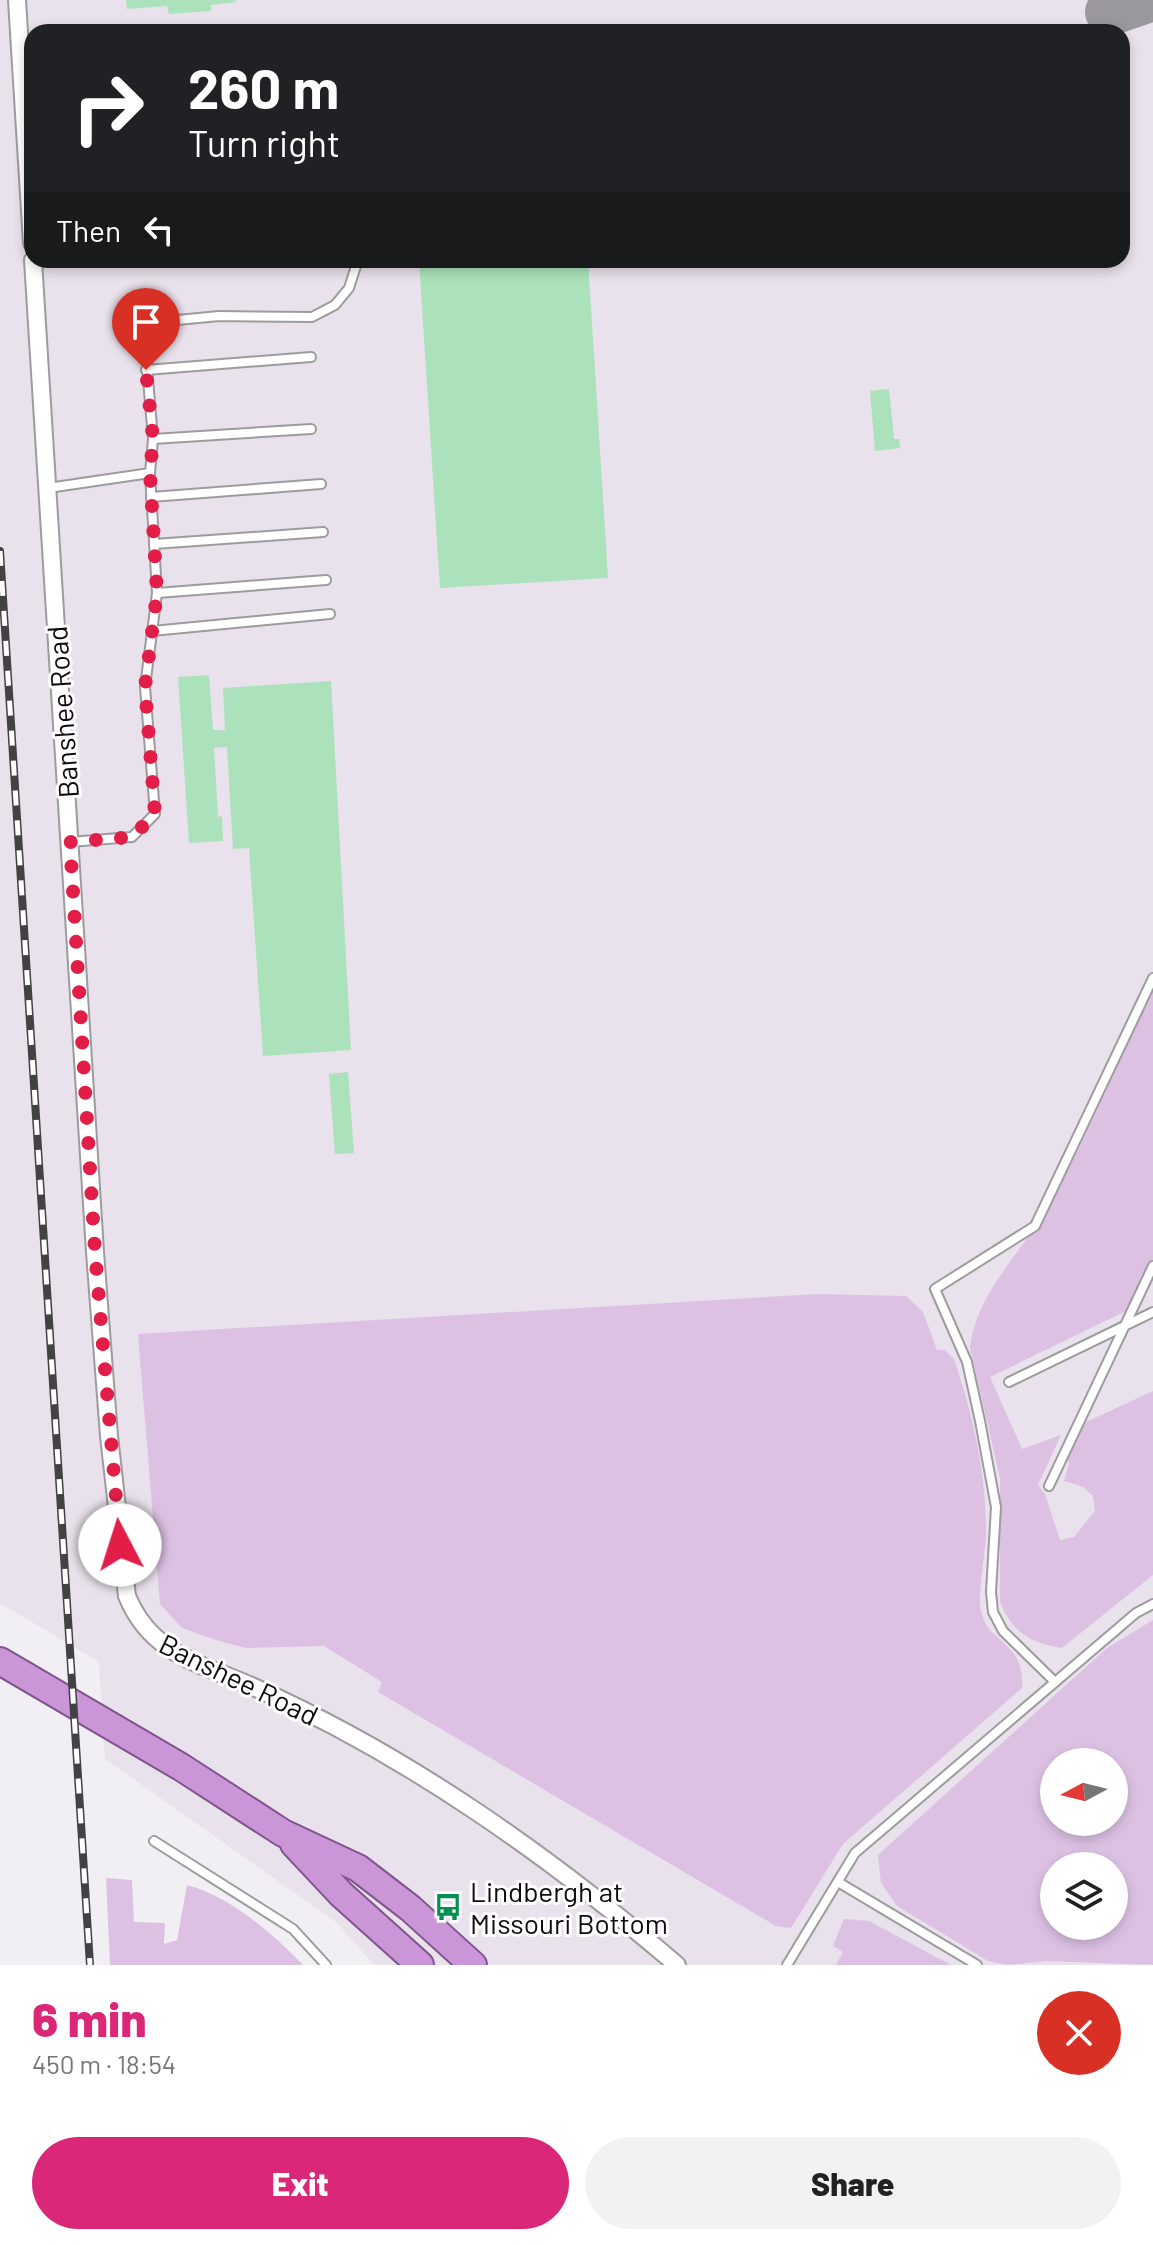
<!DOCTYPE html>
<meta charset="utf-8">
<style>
:root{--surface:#fff;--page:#f2f2f2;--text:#222;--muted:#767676;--accent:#db2777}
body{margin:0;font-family:Barlow,sans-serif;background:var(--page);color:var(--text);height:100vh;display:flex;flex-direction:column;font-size:30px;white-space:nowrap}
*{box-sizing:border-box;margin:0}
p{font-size:26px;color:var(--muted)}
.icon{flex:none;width:44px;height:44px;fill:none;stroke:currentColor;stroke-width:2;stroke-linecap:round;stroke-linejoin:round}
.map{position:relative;height:1965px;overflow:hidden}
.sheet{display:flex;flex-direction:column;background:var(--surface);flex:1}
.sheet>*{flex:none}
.guide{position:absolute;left:24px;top:24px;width:1106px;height:244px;border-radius:24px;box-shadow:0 4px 12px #0003;background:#202124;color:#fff;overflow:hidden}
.needle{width:52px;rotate:263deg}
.tools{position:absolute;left:1040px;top:1748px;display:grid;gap:16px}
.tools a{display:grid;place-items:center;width:88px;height:88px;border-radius:50%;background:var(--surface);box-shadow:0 4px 12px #0003;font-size:40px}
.pin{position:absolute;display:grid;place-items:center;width:68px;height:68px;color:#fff;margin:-82px -34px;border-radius:50% 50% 50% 0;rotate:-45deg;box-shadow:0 0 8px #0007}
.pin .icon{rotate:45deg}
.me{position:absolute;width:88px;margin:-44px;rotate:355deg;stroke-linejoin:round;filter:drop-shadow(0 0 6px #0008)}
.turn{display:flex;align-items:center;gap:28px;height:168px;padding:0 32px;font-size:36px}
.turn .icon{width:104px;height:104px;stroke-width:2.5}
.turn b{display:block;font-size:56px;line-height:68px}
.then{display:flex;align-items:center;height:76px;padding:0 32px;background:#0003;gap:16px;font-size:30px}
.round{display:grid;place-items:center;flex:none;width:84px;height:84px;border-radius:42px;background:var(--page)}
.overview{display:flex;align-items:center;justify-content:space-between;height:136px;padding:0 32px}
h1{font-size:48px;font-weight:800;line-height:60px;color:var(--accent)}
.action{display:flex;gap:16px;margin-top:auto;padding:16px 32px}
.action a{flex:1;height:92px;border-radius:48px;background:var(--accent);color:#fff;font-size:32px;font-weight:800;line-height:92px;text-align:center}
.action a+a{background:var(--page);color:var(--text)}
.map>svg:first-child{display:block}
</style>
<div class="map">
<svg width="1153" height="1965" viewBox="0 0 1153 1965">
<rect width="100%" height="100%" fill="#f2eff4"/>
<path fill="#e9e1eb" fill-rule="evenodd" d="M0,0h1153v1965h-779l-38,-43 -231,-163 -6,-97 -99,-59zM32,32h1090v228h-1090zM1054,1762h60v60h-60zM1054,1866h60v60h-60z"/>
<g fill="#dcc1e3" fill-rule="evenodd">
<path d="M1153,989v270l-23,50 -140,68 32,72 39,-14 -23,50 7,9 15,46 14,-3 21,-26 -2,-15 -10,-9 -19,-6 5,-18 -2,-6 17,-34 69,-32v184l-91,73c-32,-5 -50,-16 -62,-46v-124l-30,-130c6,-58 60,-104 86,-154 35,-67 65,-137 97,-205z"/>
<path d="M818,1294l88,2 17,16 14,38h8l9,9c19,57 32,112 32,173 0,20 -9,63 -5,79 7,34 44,29 41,77l-179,156 -52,84 -15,-2 -398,-234 4,-10 -58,-36 -78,2 -27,-7 -37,-13 -22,-24 -22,-270z"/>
<path d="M1153,1620v345l-107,-4 -38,4 -20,-4 -91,-55 -16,-23 -3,-28 229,-207zM1054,1762h60v60h-60zM1054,1866h60v60h-60z"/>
<path d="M106,1878l26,2 2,42 31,1 -1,21 13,-4 10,-55c44,12 85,48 116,80h-193z"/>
<path d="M844,1919l25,2 82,44h-115l7,-13 -10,-6z"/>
</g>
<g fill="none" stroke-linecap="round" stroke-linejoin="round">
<path stroke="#9a989c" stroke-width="48" d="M1109,12l35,-12"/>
</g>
<g fill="#abe2bc">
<path d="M126,0h109l1,2 -25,3v6l-42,3 -2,-8 -40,3z"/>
<path d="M419,260h169l20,318 -168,10z"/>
<path d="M889,389l5,50h5l1,9 -25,3 -5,-60z"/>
<path d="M209,675l4,55h12l-2,-42 108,-7 20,369 -88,6 -14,-208 -16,1 -6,-102 -13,1 4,69 4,-1 1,25 -34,2 -11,-166z"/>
<path d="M348,1072l6,81 -19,1 -6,-80z"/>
</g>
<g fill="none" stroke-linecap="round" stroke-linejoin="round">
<g stroke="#9e9b9f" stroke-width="12">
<g id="service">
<path d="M146,370l165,-13"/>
<path d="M153,439l158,-10"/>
<path d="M48,488l102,-15 3,-34 -7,-84 13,-30 8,-4 52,-5 93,1 23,-12 14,-17 9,-28"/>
<path d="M151,497l170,-13"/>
<path d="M154,544l169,-12"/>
<path d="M157,593l169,-13"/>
<path d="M152,631l178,-17"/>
<path d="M70,842l62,-5 23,-23 -10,-127 12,-94 -7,-120"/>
<path d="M1009,1382l144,-70"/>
<path d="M1049,1486l104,-220"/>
<path d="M1055,1682l-52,-51 -10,-19 -2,-20 5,-85 -16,-86 -13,-59 -32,-73 100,-63 118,-248"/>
<path d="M154,1841l139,88 33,36"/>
<path d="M838,1882l139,83"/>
<path d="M787,1965l68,-112 281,-240 17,-9"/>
</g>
</g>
<g stroke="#9e9b9f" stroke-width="20">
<g id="minor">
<path d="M17,0l15,243"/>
<path d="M33,260l62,992 14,184 18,160c24,59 75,68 129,92 154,69 293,168 421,277"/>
</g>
</g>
<g stroke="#7f558b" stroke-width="30">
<g id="trunk">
<path d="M0,1661l181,106 102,66 75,35 52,40 63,57"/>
<path d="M294,1844l47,50 79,71"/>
</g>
</g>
<use href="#service" stroke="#fff" stroke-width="8"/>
<use href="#minor" stroke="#fff" stroke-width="16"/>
<use href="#trunk" stroke="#ca96d8" stroke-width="26"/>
<g stroke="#424143" stroke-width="8">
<path id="rail" d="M0,551l90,1414"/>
</g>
<use href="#rail" stroke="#fffdff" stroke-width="5" stroke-dasharray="15" stroke-linecap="butt"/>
</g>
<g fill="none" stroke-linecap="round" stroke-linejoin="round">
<path stroke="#e11d48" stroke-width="14" stroke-dasharray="0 25.2" d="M120,1545l-25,-293 -25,-410 62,-5 23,-23 -10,-127 12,-94 -7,-120 3,-34 -7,-69"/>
</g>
<defs>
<g id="bus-bare" transform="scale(2.16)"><path d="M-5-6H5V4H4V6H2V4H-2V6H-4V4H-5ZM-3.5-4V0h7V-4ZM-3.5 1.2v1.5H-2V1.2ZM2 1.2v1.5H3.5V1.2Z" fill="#009050" stroke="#fffdff" stroke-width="2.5" paint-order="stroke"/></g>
</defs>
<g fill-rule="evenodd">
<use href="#bus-bare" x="448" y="1907"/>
</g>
<g text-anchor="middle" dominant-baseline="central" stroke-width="6" stroke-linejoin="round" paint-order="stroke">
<g font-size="28" fill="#0d0c0d" stroke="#fffdff">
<text transform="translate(62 712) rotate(-94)">Banshee Road</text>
<text transform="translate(239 1679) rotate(26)">Banshee Road</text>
</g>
<g font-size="28" fill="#0d0c0d" stroke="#fffdff" text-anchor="start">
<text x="470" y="1891">Lindbergh at<tspan x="470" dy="32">Missouri Bottom</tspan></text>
</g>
</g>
</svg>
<div class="tools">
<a><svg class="needle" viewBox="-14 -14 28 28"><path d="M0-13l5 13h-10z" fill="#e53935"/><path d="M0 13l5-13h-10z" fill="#767676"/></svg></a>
<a><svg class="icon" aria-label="layers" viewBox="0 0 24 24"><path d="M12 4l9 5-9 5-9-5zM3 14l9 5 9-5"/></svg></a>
</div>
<div class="pin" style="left:146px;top:370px;background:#d93025"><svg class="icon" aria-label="arrive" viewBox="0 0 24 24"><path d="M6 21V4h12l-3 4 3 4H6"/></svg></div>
<svg class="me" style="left:120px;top:1545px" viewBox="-20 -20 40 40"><circle r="19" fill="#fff"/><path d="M0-13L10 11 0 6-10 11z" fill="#e11d48"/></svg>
<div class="guide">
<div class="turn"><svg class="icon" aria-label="right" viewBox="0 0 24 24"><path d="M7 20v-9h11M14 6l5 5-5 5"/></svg><div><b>260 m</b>Turn right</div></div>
<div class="then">Then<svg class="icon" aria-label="left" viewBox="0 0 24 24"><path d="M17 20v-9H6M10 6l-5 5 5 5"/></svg></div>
</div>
</div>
<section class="sheet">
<div class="overview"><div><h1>6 min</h1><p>450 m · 18:54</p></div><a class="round" style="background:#d93025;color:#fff"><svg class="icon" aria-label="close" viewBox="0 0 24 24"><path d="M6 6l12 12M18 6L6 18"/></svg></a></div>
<div class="action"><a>Exit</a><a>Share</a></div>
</section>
